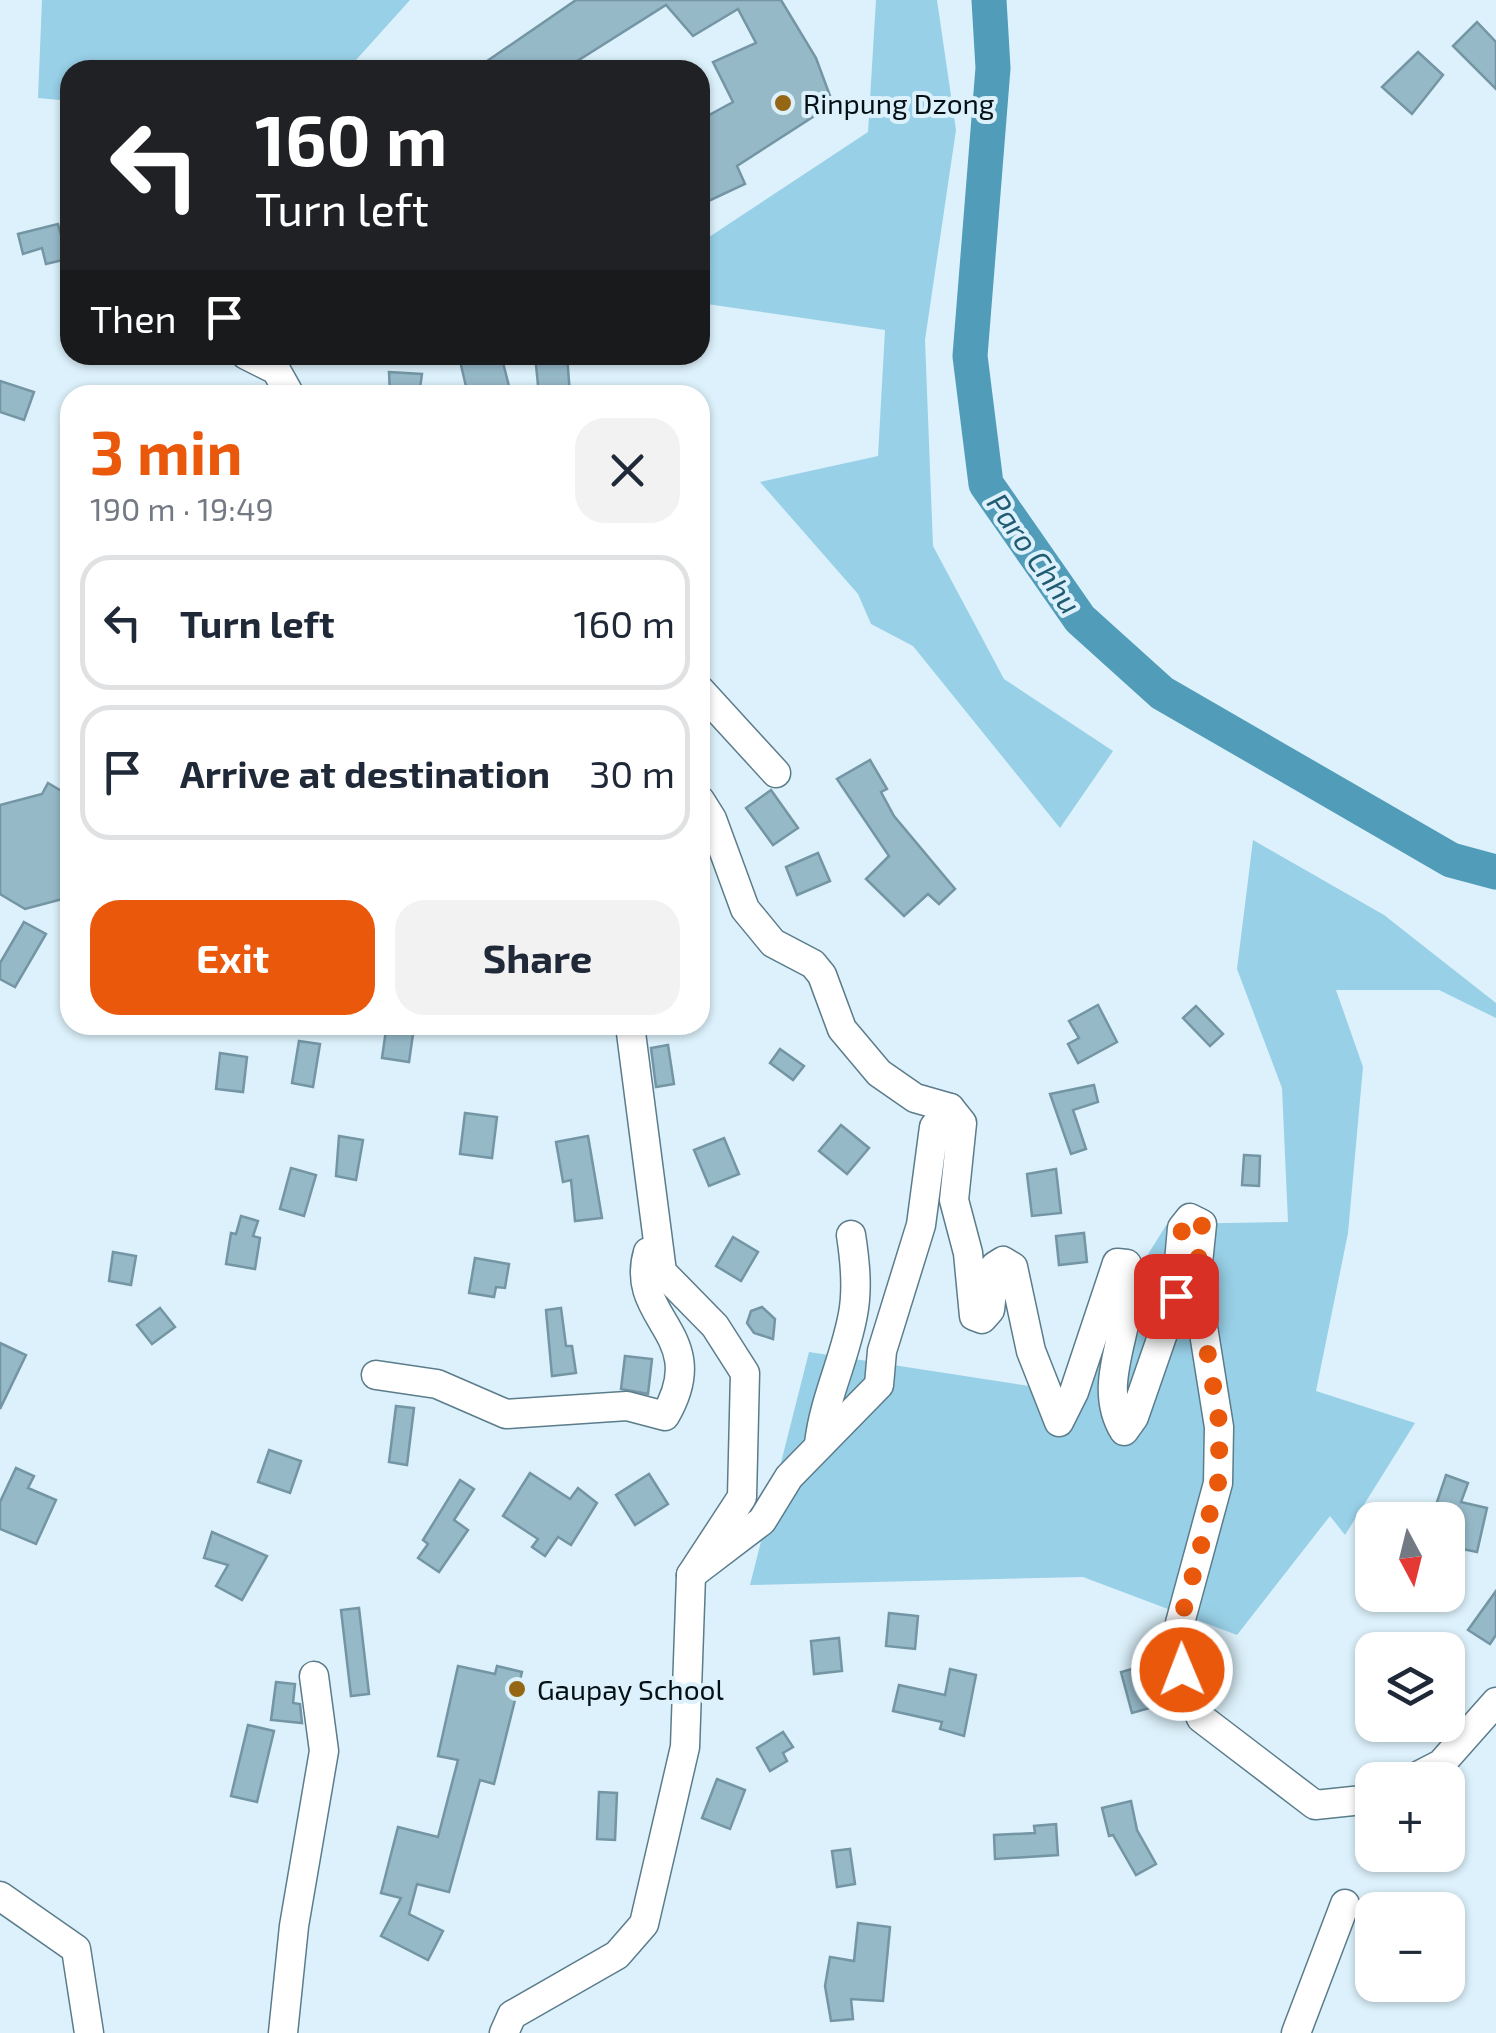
<!DOCTYPE html>
<meta charset="utf-8">
<style>
:root{--surface:#fff;--page:#f2f2f3;--text:#1f2937;--muted:#747a83;--line:#e0e1e3;--accent:#ea580c}
body{margin:0;font-family:"Exo 2",sans-serif;background:var(--page);color:var(--text);height:100vh;display:flex;flex-direction:column;font-size:38px;white-space:nowrap}
*{box-sizing:border-box;margin:0}
p{font-size:32px;color:var(--muted)}
.icon{flex:none;width:55px;height:55px;fill:none;stroke:currentColor;stroke-width:2;stroke-linecap:round;stroke-linejoin:round}
.map{position:relative;flex:1;overflow:hidden}
.drawer{position:absolute;left:60px;top:385px;width:650px;height:650px;display:flex;flex-direction:column;background:var(--surface);border-radius:30px;box-shadow:0 2px 8px #0004}
.drawer>*{flex:none}
.top-card{position:absolute;left:60px;top:60px;width:650px;height:305px;border-radius:30px;box-shadow:0 2px 8px #0004;background:#202124;color:#fff;overflow:hidden}
.needle{width:65px;rotate:173deg}
.tools{position:absolute;left:1355px;top:1502px;display:grid;gap:20px}
.tools a{display:grid;place-items:center;width:110px;height:110px;border-radius:20px;background:var(--surface);box-shadow:0 2px 8px #0004;font-size:50px}
.pin{position:absolute;display:grid;place-items:center;width:85px;height:85px;color:#fff;margin:-42px;border-radius:20px;box-shadow:0 5px 15px #0006}
.me{position:absolute;width:110px;margin:-55px;rotate:359deg;stroke-linejoin:round;filter:drop-shadow(0 0 8px #0008)}
.turn{display:flex;align-items:center;gap:35px;height:210px;padding:0 30px;font-size:45px}
.turn .icon{width:130px;height:130px;stroke-width:2.5}
.turn b{display:block;font-size:70px;line-height:85px}
.then{display:flex;align-items:center;height:95px;padding:0 30px;background:#0003;gap:20px;font-size:38px}
.round{display:grid;place-items:center;flex:none;width:105px;height:105px;border-radius:30px;background:var(--page)}
.head{display:flex;align-items:center;justify-content:space-between;height:170px;padding:0 30px}
h1{font-size:60px;font-weight:700;line-height:75px;color:var(--accent)}
.action{display:flex;gap:20px;margin-top:auto;padding:20px 30px}
.action a{flex:1;height:115px;border-radius:30px;background:var(--accent);color:#fff;font-size:40px;font-weight:700;line-height:115px;text-align:center}
.action a+a{background:var(--page);color:var(--text)}
ul{padding:0;list-style:none}
li{display:flex;align-items:center;gap:30px;height:135px;margin:0 20px 15px;padding:0 10px;border:5px solid var(--line);border-radius:30px}
li div{flex:1}
li b{display:block;font-size:38px}
li em{font-style:normal}
.map>svg:first-child{display:block}
</style>
<div class="map">
<svg width="1496" height="2033" viewBox="0 0 1496 2033">
<rect width="100%" height="100%" fill="#dcf1fb"/>
<g fill="#98d0e7">
<path d="M42,0h368l-63,70h-277v31l-32,-3z"/>
<path d="M876,0h61l19,130 -31,210 8,206 71,133 109,72 -53,77 -147,-182 -42,-22 -13,-30 -98,-112 118,-26 7,-126 -185,-27v-60l168,-111z"/>
<path d="M1253,840l131,75 112,88v15l-57,-28h-103l27,77 -15,166 -32,158 99,32 -70,112 -15,-19 -93,119 -154,-58 -333,8 59,-233 253,39 105,-167 121,-2 -6,-134 -45,-119z"/>
</g>
<g fill="none" stroke-linecap="round" stroke-linejoin="round">
<path stroke="#519cb9" stroke-width="35" d="M989,0l4,68 -23,288 16,128 94,135 82,74 289,167 45,12"/>
</g>
<g fill="#96b9c8" stroke="#7395a4" stroke-width="2.5">
<path d="M576,0h205l35,58 17,46 -96,62 8,18 -45,21v-85l33,-18 -20,-40 43,-19 -18,-34 -45,27 -27,-31 -103,65h-89z"/>
<path d="M1477,22l19,20v47l-43,-43z"/>
<path d="M1418,52l25,23 -31,39 -30,-27z"/>
<path d="M58,224l9,35 -21,5 -4,-16 -19,6 -5,-20z"/>
<path d="M482,355h19l9,35 -42,5 -8,-34z"/>
<path d="M535,355h32l3,40h-31z"/>
<path d="M389,372l33,2 -3,21h-29z"/>
<path d="M0,381l34,11 -10,28 -24,-8z"/>
<path d="M870,760l17,29 -6,3 13,24 61,73 -16,15 -11,-10 -24,22 -38,-37 23,-23 -52,-77z"/>
<path d="M48,783l22,13v101l-45,12 -25,-15v-89l42,-11z"/>
<path d="M771,790l27,38 -25,17 -27,-37z"/>
<path d="M818,853l12,28 -33,14 -11,-28z"/>
<path d="M24,922l22,12 -31,53 -15,-8v-16z"/>
<path d="M1098,1005l19,37 -39,21 -10,-19 11,-6 -10,-17z"/>
<path d="M1196,1006l27,28 -13,12 -27,-28z"/>
<path d="M386,1030l27,4 -4,28 -27,-4z"/>
<path d="M299,1041l21,3 -7,43 -21,-4z"/>
<path d="M668,1045l6,39 -18,3 -5,-39z"/>
<path d="M780,1049l24,17 -11,14 -23,-17z"/>
<path d="M220,1053l27,4 -4,35 -27,-3z"/>
<path d="M1094,1085l4,17 -25,8 13,39 -15,5 -21,-60z"/>
<path d="M465,1113l32,4 -5,41 -32,-4z"/>
<path d="M841,1125l28,23 -22,26 -28,-23z"/>
<path d="M339,1136l24,4 -7,40 -20,-4z"/>
<path d="M588,1136l14,82 -27,3 -4,-41 -8,2 -7,-40z"/>
<path d="M724,1138l15,36 -30,12 -15,-36z"/>
<path d="M1244,1155l16,1 -1,30 -17,-1z"/>
<path d="M291,1168l25,7 -12,41 -24,-7z"/>
<path d="M1056,1169l5,44 -29,3 -5,-42z"/>
<path d="M241,1216l17,5 -5,15 7,2 -5,31 -29,-5 5,-31 5,1z"/>
<path d="M1084,1233l3,29 -28,3 -3,-29z"/>
<path d="M733,1237l25,15 -17,29 -25,-15z"/>
<path d="M113,1252l23,4 -5,29 -22,-4z"/>
<path d="M475,1258l34,6 -4,24 -9,-1 -2,10 -25,-4z"/>
<path d="M762,1307l13,12 -2,20 -19,-6 -7,-10 4,-12z"/>
<path d="M160,1308l15,19 -23,17 -15,-19z"/>
<path d="M561,1308l5,38h6l4,27 -24,3 -6,-66z"/>
<path d="M0,1343l26,12 -26,54z"/>
<path d="M625,1356l27,3 -4,35 -27,-5z"/>
<path d="M396,1406l18,2 -7,57 -18,-3z"/>
<path d="M269,1450l32,11 -11,32 -32,-11z"/>
<path d="M16,1468l18,8 -6,12 28,12 -20,44 -36,-15v-27z"/>
<path d="M530,1473l40,26 8,-11 19,15 -26,42 -13,-8 -13,19 -13,-9 6,-8 -35,-23z"/>
<path d="M649,1474l19,30 -33,21 -19,-30z"/>
<path d="M1446,1475l22,8 -7,19 26,6 -10,44 -29,-6v-26h-17z"/>
<path d="M460,1480l14,9 -20,31 14,10 -29,42 -21,-14 10,-14 -5,-4z"/>
<path d="M212,1532l55,24 -25,44 -26,-14 12,-21 -24,-7z"/>
<path d="M1496,1591v44l-6,9 -22,-14z"/>
<path d="M359,1608l10,86 -18,2 -10,-86z"/>
<path d="M889,1613l29,3 -3,33 -29,-3z"/>
<path d="M839,1638l3,33 -28,3 -3,-33z"/>
<path d="M1146,1665l11,41 -25,7 -11,-41z"/>
<path d="M458,1666l37,8 2,-8 25,6 -28,112 -14,-4 -31,112 -32,-8 -8,30 34,17 -15,29 -47,-24 20,-38 -20,-5 17,-66 40,10 20,-77 -20,-4z"/>
<path d="M950,1669l26,6 -12,61 -24,-7 2,-7 -49,-11 6,-26 46,10z"/>
<path d="M276,1682l19,2 -2,19 7,1 2,19 -31,-3z"/>
<path d="M248,1725l26,6 -17,71 -26,-6z"/>
<path d="M783,1732l10,15 -10,6 4,8 -17,10 -13,-23z"/>
<path d="M717,1779l28,11 -15,39 -28,-11z"/>
<path d="M599,1792l18,1 -2,47 -18,-1z"/>
<path d="M1131,1801l6,29 19,34 -20,11 -23,-40 -4,1 -7,-28z"/>
<path d="M1056,1824l2,31 -63,4 -1,-24 41,-2 -1,-7z"/>
<path d="M850,1849l5,35 -18,3 -5,-36z"/>
<path d="M858,1923l32,4 -7,74 -32,-2 2,20 -22,2 -6,-35 5,-29 24,4z"/>
</g>
<g fill="none" stroke-linecap="round" stroke-linejoin="round">
<g stroke="#5b7c8b" stroke-width="31">
<g id="minor">
<path d="M246,355l30,15 14,25"/>
<path d="M700,690l76,83"/>
<path d="M700,800l12,19 33,90 28,34 40,21 9,11 20,54 37,44 36,25 35,10"/>
<path d="M376,1375l61,9 69,30 121,-8 38,10c48,-82 -37,-96 -17,-164"/>
<path d="M819,1444c5,-45 26,-85 34,-130 5,-26 2,-53 -2,-79"/>
<path d="M691,1575l71,-54 27,-44 90,-92 3,-34 39,-126 13,-98 16,-19 12,15 -8,77 14,53 6,63 8,3 8,-9 5,-44 8,-5 10,6 18,84 28,71 15,-30 43,-129 10,1c13,57 -35,115 -3,167l10,-14 42,-121 6,-68 8,-10 12,6 -6,59 23,144 -1,56 -38,140 2,47 19,48 114,87 57,-6"/>
<path d="M1410,1780l31,-16 55,-62"/>
<path d="M0,1896l76,53 13,84"/>
<path d="M283,2033l11,-107 30,-175 -10,-75"/>
<path d="M504,2033l8,-18 105,-60 27,-31 41,-177 6,-172 51,-78 3,-124 -30,-47 -53,-54 -32,-247"/>
<path d="M1296,2033l49,-129"/>
</g>
</g>
<use href="#minor" stroke="#fff" stroke-width="28"/>
</g>
<g fill="none" stroke-linecap="round" stroke-linejoin="round">
<path stroke="#ea580c" stroke-width="18" stroke-dasharray="0 32.4" d="M1176,1296l6,-68 8,-10h6l6,6 -6,59 24,144 -2,56 -38,140 2,47"/>
</g>
<g fill="#956715" stroke="#dcf1fb" stroke-width="4">
<circle cx="783" cy="103" r="10"/>
<circle cx="517" cy="1689" r="10"/>
</g>
<g text-anchor="middle" dominant-baseline="central" stroke-width="8" stroke-linejoin="round" paint-order="stroke">
<g font-size="28" fill="#041015" stroke="#dcf1fb" text-anchor="start">
<text x="803" y="103">Rinpung Dzong</text>
<text x="537" y="1689">Gaupay School</text>
</g>
<g font-size="30" font-style="italic" fill="#215c72" stroke="#dcf1fb">
<text transform="translate(1035 553) rotate(55)">Paro Chhu</text>
</g>
</g>
</svg>
<div class="tools">
<a><svg class="needle" viewBox="-14 -14 28 28"><path d="M0-13l5 13h-10z" fill="#e53935"/><path d="M0 13l5-13h-10z" fill="#747a83"/></svg></a>
<a><svg class="icon" aria-label="layers" viewBox="0 0 24 24"><path d="M12 4l9 5-9 5-9-5zM3 14l9 5 9-5"/></svg></a>
<a>+</a>
<a>−</a>
</div>
<div class="pin" style="left:1176px;top:1296px;background:#d93025"><svg class="icon" aria-label="arrive" viewBox="0 0 24 24"><path d="M6 21V4h12l-3 4 3 4H6"/></svg></div>
<svg class="me" style="left:1182px;top:1670px" viewBox="-20 -20 40 40"><circle r="17" fill="#ea580c" stroke="#fff" stroke-width="3"/><path d="M0-11L8 9 0 5-8 9z" fill="#fff"/></svg>
<div class="top-card">
<div class="turn"><svg class="icon" aria-label="left" viewBox="0 0 24 24"><path d="M17 20v-9H6M10 6l-5 5 5 5"/></svg><div><b>160 m</b>Turn left</div></div>
<div class="then">Then<svg class="icon" aria-label="arrive" viewBox="0 0 24 24"><path d="M6 21V4h12l-3 4 3 4H6"/></svg></div>
</div>
<section class="drawer">
<div class="head"><div><h1>3 min</h1><p>190 m · 19:49</p></div><a class="round"><svg class="icon" aria-label="close" viewBox="0 0 24 24"><path d="M6 6l12 12M18 6L6 18"/></svg></a></div>
<ul>
<li><svg class="icon" aria-label="left" viewBox="0 0 24 24"><path d="M17 20v-9H6M10 6l-5 5 5 5"/></svg><div><b>Turn left</b></div><em>160 m</em></li>
<li><svg class="icon" aria-label="arrive" viewBox="0 0 24 24"><path d="M6 21V4h12l-3 4 3 4H6"/></svg><div><b>Arrive at destination</b></div><em>30 m</em></li>
</ul>
<div class="action"><a>Exit</a><a>Share</a></div>
</section>
</div>
